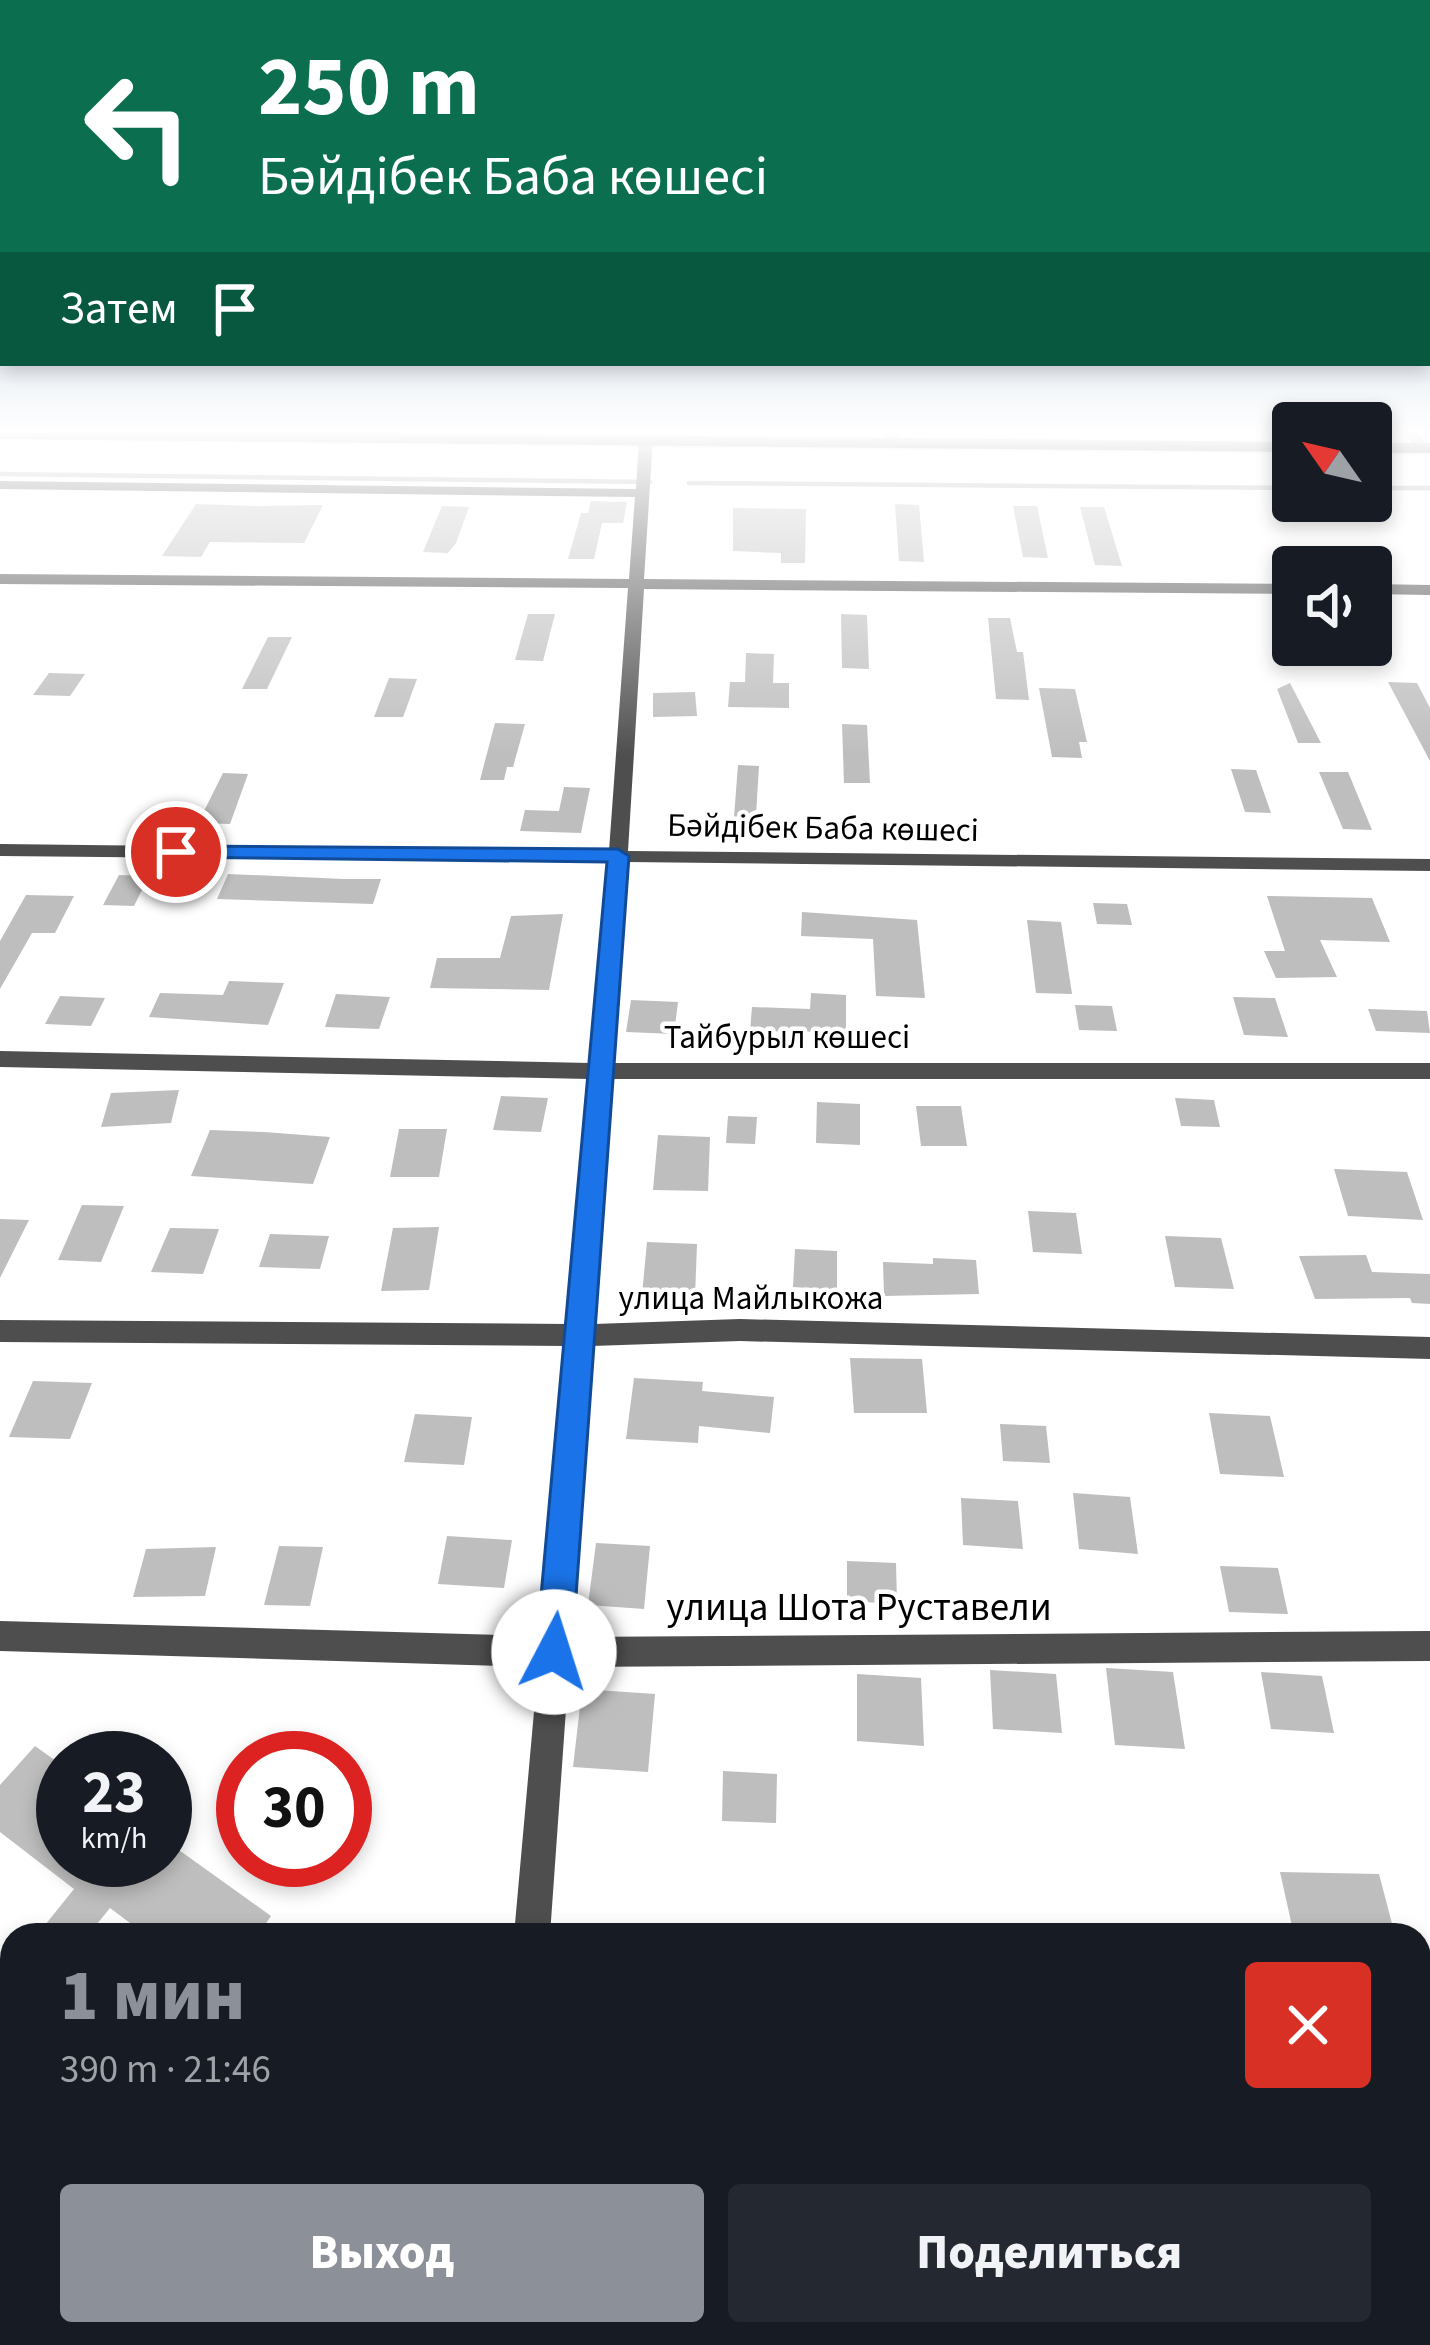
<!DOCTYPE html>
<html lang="ru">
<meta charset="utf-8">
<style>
:root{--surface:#171b24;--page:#242831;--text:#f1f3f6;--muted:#9ea1a6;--accent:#8c9099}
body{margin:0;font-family:"Source Sans 3",sans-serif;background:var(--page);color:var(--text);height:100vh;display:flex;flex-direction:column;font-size:45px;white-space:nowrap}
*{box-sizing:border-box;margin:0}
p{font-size:39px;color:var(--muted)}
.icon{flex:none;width:66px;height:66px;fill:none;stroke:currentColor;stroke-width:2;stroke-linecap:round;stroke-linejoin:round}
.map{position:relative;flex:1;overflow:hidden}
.details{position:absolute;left:0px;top:1923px;width:1431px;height:423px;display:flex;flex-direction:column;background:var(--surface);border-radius:36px 36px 0 0;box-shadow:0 6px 18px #0003}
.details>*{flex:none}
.top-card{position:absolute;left:0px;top:0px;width:1431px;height:366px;box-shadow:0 6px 18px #0003;background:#0b6e4f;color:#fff;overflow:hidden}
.needle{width:78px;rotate:304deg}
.fabs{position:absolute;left:1272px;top:402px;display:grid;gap:24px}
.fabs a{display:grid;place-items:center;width:120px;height:120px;border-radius:12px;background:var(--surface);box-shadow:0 6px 18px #0003;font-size:60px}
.speed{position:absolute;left:36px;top:1731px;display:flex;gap:24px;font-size:60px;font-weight:700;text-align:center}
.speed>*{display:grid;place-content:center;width:156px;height:156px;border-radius:50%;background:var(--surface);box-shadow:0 6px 18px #0003;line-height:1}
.speed small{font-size:30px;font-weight:400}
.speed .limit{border:18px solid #d22;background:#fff;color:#111}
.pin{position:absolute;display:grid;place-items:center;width:102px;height:102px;color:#fff;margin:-51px;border:6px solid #fff;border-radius:50%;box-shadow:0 3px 12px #0007}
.me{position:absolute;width:132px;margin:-66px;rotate:5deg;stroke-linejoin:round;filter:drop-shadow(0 0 9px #0008)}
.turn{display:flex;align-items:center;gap:42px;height:252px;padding:0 60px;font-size:54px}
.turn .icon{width:156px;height:156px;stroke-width:2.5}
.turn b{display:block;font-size:84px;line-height:102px}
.then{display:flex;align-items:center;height:114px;padding:0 60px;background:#0003;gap:24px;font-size:45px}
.round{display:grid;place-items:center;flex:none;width:126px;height:126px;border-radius:12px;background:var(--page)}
.headline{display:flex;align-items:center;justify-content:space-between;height:204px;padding:0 60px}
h1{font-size:72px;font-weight:800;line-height:90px;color:var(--accent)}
.button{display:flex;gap:24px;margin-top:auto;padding:24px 60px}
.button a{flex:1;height:138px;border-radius:12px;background:var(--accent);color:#fff;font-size:48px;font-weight:800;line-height:138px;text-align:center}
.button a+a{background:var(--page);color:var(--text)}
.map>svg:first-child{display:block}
</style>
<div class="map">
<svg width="1430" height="2345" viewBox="0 0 1430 2345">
<rect width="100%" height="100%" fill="#fff"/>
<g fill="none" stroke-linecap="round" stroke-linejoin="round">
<g stroke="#9c9c9c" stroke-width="4.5">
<path d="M0,474l650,8"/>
<path d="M689,483l604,5"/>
<path d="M1371,488h59"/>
</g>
</g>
<g fill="#bebebe">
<path d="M591,501l36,1 -4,21h-21l-8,36h-26l13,-46h7z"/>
<path d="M196,504l62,2 65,-1 -19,38 -94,-1 -9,15 -39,-1z"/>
<path d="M895,504l24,1 5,57 -25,-1z"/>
<path d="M442,506l27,1 -13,36 -8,10 -25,-1z"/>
<path d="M1013,506h24l11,52 -25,-1z"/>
<path d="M1080,507h24l18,59 -27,-1z"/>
<path d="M733,508l73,1 -1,54h-24v-10l-48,-2z"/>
<path d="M528,614h27l-12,47 -28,-1z"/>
<path d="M841,614l26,1 2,54 -27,-1z"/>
<path d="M988,618h22l7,34h6l6,48 -33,-1z"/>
<path d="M268,637h24l-25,52h-25z"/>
<path d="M746,653l28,1 -1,29h16v25l-61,-1 2,-25h15z"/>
<path d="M49,673l36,1 -15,22 -37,-1z"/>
<path d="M389,678l28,1 -14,38h-29z"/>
<path d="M1388,682l29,1 13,25v53z"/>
<path d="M1290,683l31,60h-23l-21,-54z"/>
<path d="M1039,688l36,1 12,53h-8l3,16 -30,-1z"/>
<path d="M695,692l2,24 -44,1v-24z"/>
<path d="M495,723l30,1 -12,43h-6l-3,13h-24z"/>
<path d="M842,724l25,1 3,58h-26z"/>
<path d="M738,765l21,1 -4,65 -22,-1z"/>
<path d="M1231,769l25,1 15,43 -26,-1z"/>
<path d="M1319,772h29l24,58 -29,-1z"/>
<path d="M223,773l25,1 -18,50 -32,-1z"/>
<path d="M564,787l26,1 -9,45 -61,-2 5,-21 34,1z"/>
<path d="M228,874l116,5h37l-8,25 -156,-5z"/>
<path d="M119,875l30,1 -15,30 -31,-1z"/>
<path d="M26,895l48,1 -19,37h-23l-32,56v-48z"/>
<path d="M1267,896l105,2 18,44 -70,-2 17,37 -61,1 -12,-27h21z"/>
<path d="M1093,903l34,1 5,21 -35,-1z"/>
<path d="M802,912l115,8 8,78 -49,-2 -3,-57 -72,-3z"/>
<path d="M563,914l-14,76 -119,-2 7,-30h63l11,-42z"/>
<path d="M1027,920l34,2 11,72 -36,-1z"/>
<path d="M229,981l55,2 -16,42 -119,-8 11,-24 63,2z"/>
<path d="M811,993l35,2v37l-96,-1 2,-24 58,2z"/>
<path d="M336,994l54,3 -11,32 -54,-2z"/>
<path d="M60,996l45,2 -14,28 -46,-2z"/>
<path d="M1233,997l42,1 13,39 -44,-2z"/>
<path d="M631,1000l47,2 -4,32 -48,-2z"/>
<path d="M1075,1005l37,1 5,25 -38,-1z"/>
<path d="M1368,1009l59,2 3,22 -54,-2z"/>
<path d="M179,1090l-8,33 -70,4 10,-34z"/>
<path d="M501,1096l47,2 -7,34 -48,-2z"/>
<path d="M1175,1098l39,2 6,27 -39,-1z"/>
<path d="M817,1102l43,2v41l-44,-2z"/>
<path d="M916,1106h45l6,40h-46z"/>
<path d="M728,1116l29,1 -2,27 -29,-1z"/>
<path d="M399,1129h48l-8,48h-49z"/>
<path d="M210,1130l54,2 66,5 -17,47 -122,-8z"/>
<path d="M658,1135l52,2 -2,54 -55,-1z"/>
<path d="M1334,1169l73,3 16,48 -75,-4z"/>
<path d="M82,1205l42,1 -23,56 -43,-2z"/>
<path d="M1028,1211l48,2 6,41 -49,-2z"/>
<path d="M0,1219l29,1 -29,58z"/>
<path d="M439,1227l-10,63 -48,1 12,-63z"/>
<path d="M170,1228l49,1 -16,45 -52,-2z"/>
<path d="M270,1234l59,2 -9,33 -61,-2z"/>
<path d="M1165,1236l56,2 13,51 -59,-2z"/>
<path d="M647,1242l50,2 -2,53 -53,-2z"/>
<path d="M795,1249l42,2v39l-44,-3z"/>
<path d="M1366,1255l6,17 58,2v30l-18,-1 -2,-5 -95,1 -16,-43z"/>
<path d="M933,1258l43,2 3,34 -95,2 -1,-34 50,2z"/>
<path d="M850,1358l72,1 5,54h-73z"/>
<path d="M634,1378l69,4 -1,9 72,6 -4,36 -71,-7 -1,17 -72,-4z"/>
<path d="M33,1381l59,2 -22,56 -61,-2z"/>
<path d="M1209,1413l61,3 14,61 -64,-3z"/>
<path d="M415,1414l57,3 -8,48 -60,-3z"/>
<path d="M1000,1424l46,2 4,37 -47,-2z"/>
<path d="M1073,1493l57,4 8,57 -59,-5z"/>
<path d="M961,1498l57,3 5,48 -60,-4z"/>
<path d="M447,1536l65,4 -8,48 -66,-4z"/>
<path d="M596,1543l54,3 -6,63 -56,-4z"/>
<path d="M279,1546l44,1 -13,59 -46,-1z"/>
<path d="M216,1547l-11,49 -72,1 13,-48z"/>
<path d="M847,1561l49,2 1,41 -50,-3z"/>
<path d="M1220,1566l58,2 10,46 -59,-2z"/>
<path d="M1106,1668l67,4 12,77 -70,-4z"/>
<path d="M990,1670l66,4 6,59 -69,-4z"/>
<path d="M1261,1672l61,4 12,57 -63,-4z"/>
<path d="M857,1674l64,4 3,68 -67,-5z"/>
<path d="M582,1689l73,5 -7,78 -75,-5z"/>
<path d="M35,1746l28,20v94h102v-20l106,76 -13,19h-112l-36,-27 -22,27h-51l37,-46 -74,-57v-47z"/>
<path d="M723,1771l54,3 -1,49 -54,-2z"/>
<path d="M1280,1872l99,2 16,61h-101z"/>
</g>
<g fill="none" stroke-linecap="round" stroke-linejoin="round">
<g stroke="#dbdbdb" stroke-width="4">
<g id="primary">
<path d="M0,429l1293,13v10l-1293,-13z"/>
<rect x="1371" y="443" width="59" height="10"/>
</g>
</g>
<g fill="#4e4e4e" fill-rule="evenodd">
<path d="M885,429h13l-1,16h-10z"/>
<path d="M1401,429h13l16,19 -2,3h-10z"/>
<path d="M646,434l7,4 -9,141 649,5v10l-649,-5 -16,262 802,8v12l-803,-9 -14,201h817v16h-818l-18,245 146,-5 690,18v22l-690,-18 -148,5 -21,291 859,-6v30l-861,6 -19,268h-36l24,-268 -538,-16v-30l540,15 26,-290 -566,-4v-22l568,4 21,-245 -589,-12v-16l590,12 18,-201 -608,-6v-12l609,7 19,-263 -628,-4v-10l629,5 6,-82 -635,-8v-8l636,8 3,-51z"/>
<path d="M1371,584l59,1v10l-59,-1z"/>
<rect x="1419" y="2096" width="11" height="38"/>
<path d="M474,2334h42l-1,11h-42z"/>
</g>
<use href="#primary" fill="#000" fill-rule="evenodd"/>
</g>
<linearGradient id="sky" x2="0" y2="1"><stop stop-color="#89aaca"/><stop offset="0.57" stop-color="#fff"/><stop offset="1" stop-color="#fff" stop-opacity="0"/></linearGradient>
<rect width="1430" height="757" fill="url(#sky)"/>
<path fill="#1a73e8" stroke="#114b97" stroke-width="3" d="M176,846l442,3 11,7 -57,796 -5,13 -13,5 -12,-5 -6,-13 71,-790 -438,-5 -4,-5z"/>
<g text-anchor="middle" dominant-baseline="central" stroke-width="9" stroke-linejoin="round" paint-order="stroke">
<g font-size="33" fill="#000" stroke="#fff">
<text transform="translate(823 828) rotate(1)">Бәйдібек Баба көшесі</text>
<text x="787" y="1037">Тайбурыл көшесі</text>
<text x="751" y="1298">улица Майлыкожа</text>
</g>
<g font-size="39" fill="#000" stroke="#fff">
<text x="859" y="1608">улица Шота Руставели</text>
</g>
</g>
</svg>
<div class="fabs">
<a><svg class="needle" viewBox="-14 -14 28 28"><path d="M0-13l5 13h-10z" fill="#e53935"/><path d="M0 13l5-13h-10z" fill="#9ea1a6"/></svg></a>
<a><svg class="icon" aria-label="sound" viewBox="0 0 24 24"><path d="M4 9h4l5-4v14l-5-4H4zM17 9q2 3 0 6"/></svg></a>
</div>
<div class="speed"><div>23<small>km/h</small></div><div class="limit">30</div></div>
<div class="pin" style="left:176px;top:852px;background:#d93025"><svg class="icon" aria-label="arrive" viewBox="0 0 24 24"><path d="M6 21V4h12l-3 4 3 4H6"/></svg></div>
<svg class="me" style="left:554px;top:1652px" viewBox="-20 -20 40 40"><circle r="19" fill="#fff"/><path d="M0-13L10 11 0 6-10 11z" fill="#1a73e8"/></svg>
<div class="top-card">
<div class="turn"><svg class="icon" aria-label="left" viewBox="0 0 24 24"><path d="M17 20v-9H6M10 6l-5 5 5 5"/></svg><div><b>250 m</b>Бәйдібек Баба көшесі</div></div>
<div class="then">Затем<svg class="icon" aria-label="arrive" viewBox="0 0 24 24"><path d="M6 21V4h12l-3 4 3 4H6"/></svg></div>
</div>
<section class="details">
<div class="headline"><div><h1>1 мин</h1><p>390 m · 21:46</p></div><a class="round" style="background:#d93025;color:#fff"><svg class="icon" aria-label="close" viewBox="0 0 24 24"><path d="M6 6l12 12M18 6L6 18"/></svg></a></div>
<div class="button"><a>Выход</a><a>Поделиться</a></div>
</section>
</div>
